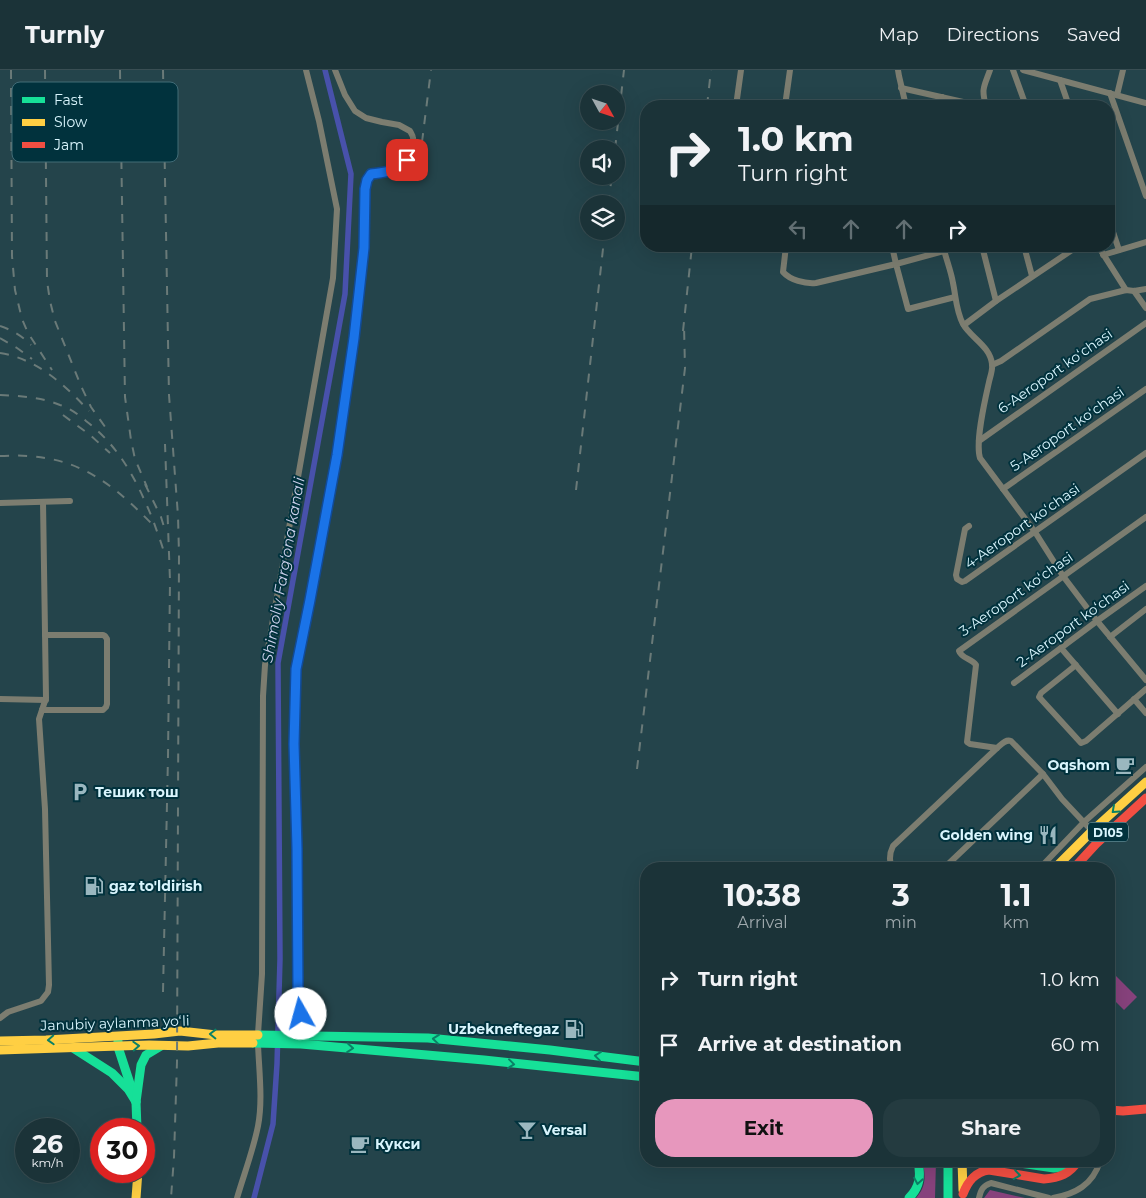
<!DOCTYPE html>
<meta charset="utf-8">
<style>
:root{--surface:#1b3338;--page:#243b40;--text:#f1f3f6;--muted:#a0aaae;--line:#394e53;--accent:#e797bd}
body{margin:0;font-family:Montserrat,sans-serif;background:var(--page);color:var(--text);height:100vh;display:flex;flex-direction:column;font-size:19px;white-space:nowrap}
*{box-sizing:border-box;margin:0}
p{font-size:16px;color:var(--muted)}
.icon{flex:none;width:28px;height:28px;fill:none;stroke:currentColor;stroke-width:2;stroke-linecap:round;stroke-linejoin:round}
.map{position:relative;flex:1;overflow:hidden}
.drawer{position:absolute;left:640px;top:792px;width:475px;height:305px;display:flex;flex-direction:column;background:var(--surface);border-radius:20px;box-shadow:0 5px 20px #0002,0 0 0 1px var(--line)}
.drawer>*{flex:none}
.hud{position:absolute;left:640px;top:30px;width:475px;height:152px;border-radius:20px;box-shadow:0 5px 20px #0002,0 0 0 1px var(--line);background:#1b3338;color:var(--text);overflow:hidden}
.needle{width:32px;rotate:130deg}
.buttons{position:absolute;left:580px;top:15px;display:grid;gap:10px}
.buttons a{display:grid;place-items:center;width:45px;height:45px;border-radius:50%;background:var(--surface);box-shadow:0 5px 20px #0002,0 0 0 1px var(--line);font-size:25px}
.speed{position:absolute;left:15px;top:1048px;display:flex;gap:10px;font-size:25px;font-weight:700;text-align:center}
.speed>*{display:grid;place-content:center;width:65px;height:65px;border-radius:50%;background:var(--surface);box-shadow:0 5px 20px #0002,0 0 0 1px var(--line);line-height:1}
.speed small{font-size:12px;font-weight:400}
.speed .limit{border:8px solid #d22;background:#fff;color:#111}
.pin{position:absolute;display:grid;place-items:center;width:42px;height:42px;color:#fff;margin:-21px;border-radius:10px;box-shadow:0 2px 8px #0006}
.me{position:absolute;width:55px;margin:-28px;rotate:353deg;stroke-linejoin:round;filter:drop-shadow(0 0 4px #0008)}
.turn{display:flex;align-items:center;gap:18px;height:105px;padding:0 15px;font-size:22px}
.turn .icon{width:65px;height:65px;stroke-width:2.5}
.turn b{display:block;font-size:35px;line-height:42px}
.lanes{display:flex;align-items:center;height:48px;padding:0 15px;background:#0003;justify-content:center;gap:25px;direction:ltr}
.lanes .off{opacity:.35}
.eta{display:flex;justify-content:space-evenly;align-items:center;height:85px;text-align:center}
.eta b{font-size:30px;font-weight:700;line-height:35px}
.primary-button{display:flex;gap:10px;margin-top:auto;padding:10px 15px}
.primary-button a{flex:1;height:58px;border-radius:20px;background:var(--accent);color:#111;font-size:20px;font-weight:700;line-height:58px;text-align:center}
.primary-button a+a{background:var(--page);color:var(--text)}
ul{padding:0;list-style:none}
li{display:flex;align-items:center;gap:15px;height:65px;padding:0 15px}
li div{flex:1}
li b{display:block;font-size:19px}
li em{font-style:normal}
header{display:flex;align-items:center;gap:30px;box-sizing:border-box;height:70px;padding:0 25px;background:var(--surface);border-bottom:1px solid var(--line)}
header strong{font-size:24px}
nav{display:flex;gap:28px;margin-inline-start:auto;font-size:18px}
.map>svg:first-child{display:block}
</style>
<header>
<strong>Turnly</strong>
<nav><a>Map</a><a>Directions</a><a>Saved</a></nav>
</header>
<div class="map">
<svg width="1146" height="1128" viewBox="0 0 1146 1128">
<rect width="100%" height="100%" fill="#24444b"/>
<g fill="#87427c">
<path d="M1116,906l21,21 -13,13 -15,-15v-12z"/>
<path d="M923,1091h13l-1,37h-19c11,-12 9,-22 7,-37z"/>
<path d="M990,1120l35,8h-41z"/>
</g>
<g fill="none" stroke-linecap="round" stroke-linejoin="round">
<path stroke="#4851ab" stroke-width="5.5" d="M254,1128l19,-74 4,-60 3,-105 -2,-296 67,-369 6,-120 -26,-104"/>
<g stroke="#7c7d70" stroke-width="6">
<path d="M898,0l1,6 7,30"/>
<path d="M1013,0l13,36"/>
<path d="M1023,0l123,33"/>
<path d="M1060,10l9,26"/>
<path d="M901,18l71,16 13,-2"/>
<path d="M1110,23l36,103"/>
<path d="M1117,25l6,-25"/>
<path d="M942,27l2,9"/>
<path d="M736,36l5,-36"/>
<path d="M785,36l5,-36"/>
<path d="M986,36c-5,-18 -2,-19 4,-36"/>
<path d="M1109,150l10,30"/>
<path d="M786,176l-3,26c7,8 22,12 33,11l80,-19 12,45 47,-12"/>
<path d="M892,176l4,18 48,-13"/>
<path d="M943,176c3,13 8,25 10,37 3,14 3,28 10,41 8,14 27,22 29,40 1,6 -2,13 -3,18 -4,18 -14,60 -9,76l55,74 28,44 34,45 49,59"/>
<path d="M982,176l14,55"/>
<path d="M1024,176l8,30"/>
<path d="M1098,176l28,44"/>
<path d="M1103,185l43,-13"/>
<path d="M1134,221l12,17"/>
<path d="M964,255l32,-24 82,-55"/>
<path d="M992,295l9,-4 89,-62 36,-9 8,1 12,-2"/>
<path d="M979,371l167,-118"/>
<path d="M1003,419l143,-100"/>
<path d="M0,433l70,-2"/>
<path d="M969,456l-4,3 -9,46 1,4 5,3 3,-1 181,-128"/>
<path d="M1110,567l36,-28"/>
<path d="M1061,578l57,66"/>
<path d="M1076,595l-35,28 -2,4 42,46 5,-2 60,-52"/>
<path d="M1014,613l83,-62 49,-35"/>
<path d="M0,629l46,1"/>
<path d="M1134,629l12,14"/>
<path d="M42,640h61l3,-3 1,-3v-65l-2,-3 -2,-1h-58"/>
<path d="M997,678l-27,-4 -3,-2 9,-77c-4,-6 -15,-7 -17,-14l187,-134"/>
<path d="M892,799c-3,-8 -3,-15 1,-23l104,-98c4,-3 8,-9 14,-7l32,33 19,25 30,32"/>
<path d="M943,799l100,-95"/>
<path d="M1039,799l45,-47 62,-55"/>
<path d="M0,948l8,-6 33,-11 7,-9 1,-7 -4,-176 -6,-90 7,-21 -3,-196"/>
<path d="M258,964l4,-60 1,-278 2,-31 68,-387 4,-69 -18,-88 -13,-51"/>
<path d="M305,965l-7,-44 -1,-143 -3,-104v-49l2,-26 14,-69 27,-145 18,-117 9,-90 1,-59 2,-9 4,-6c9,-1 21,-1 29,-7 8,-5 15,-19 13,-29 0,-2 -2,-5 -3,-7l-11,-6 -17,-3 -16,-4 -11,-7 -10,-16 -10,-25"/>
<path d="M237,1128c7,-24 16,-47 21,-72 5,-26 1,-55 0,-82"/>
<path d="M979,1128c2,-9 4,-12 12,-15l58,15"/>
<path d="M1053,1128c22,-4 40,-13 47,-37"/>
</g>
<g stroke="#16e098" stroke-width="9">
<path d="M258,965l170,3 122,12 96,12"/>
<path d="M118,971v6l18,55 1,27"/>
<path d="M253,973l48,1 183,16 162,17"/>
<path d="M73,978l39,25 16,16 8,13"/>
<path d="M136,1032l5,-37 5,-10 15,-9"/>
<path d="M947,1091l1,3"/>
<path d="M948,1091v37"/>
<path d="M1007,1091l47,7 7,-1 7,-6"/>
<path d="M909,1128c11,-11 12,-22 9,-37"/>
</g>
<g stroke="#ffcf43" stroke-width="9">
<path d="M1054,799l38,-38 54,-49"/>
<path d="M0,971l46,-1 108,-6 26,-3 36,4h42"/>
<path d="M0,980l149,-5 39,1 30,-3h35"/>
<path d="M962,1091l1,29"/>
<path d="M136,1128l2,-27"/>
</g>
<g stroke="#f24e42" stroke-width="9">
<path d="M1073,799l23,-25 50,-46"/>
<path d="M1109,1040l14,1 23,-2"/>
<path d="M963,1124c5,-13 12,-22 26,-24l55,9c15,-1 26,-5 34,-18"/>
</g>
<g stroke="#6a7a78" stroke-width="2" stroke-dasharray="9 9" stroke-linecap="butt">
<path d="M11,0l1,186 3,34 7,29 6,14 24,37"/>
<path d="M45,0l2,211 3,20 5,20 26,65 10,21 17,24"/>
<path d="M120,0l5,327 6,43 4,19 12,28"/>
<path d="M163,0l6,325 9,121 1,38 -2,508 -3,95 -3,41"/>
<path d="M707,36l4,-36"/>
<path d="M422,72l9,-72"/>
<path d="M615,79l9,-79"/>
<path d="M608,134l4,-28"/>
<path d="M0,256c12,4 22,10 31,19"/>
<path d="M683,261l9,-85"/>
<path d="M0,268l17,10 15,11"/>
<path d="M0,283c37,6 64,31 89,58"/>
<path d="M0,325c20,1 41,2 60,10 9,3 18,9 26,16 34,26 51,60 67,99 4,12 9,24 12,36"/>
<path d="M63,345l27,20 20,18"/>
<path d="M0,386c70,-4 105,20 152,68"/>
<path d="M145,414l16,33 4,13"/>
<path d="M576,420l29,-259"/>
<path d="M637,699l48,-401 -1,-43"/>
<path d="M163,922l5,-236 2,-175 -5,-137"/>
</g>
</g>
<defs><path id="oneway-chevron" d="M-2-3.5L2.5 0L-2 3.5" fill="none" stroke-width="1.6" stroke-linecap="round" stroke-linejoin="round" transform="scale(1.25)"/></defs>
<g stroke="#0a8066">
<use href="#oneway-chevron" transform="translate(1115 740) rotate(138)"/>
<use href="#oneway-chevron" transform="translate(213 964) rotate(-179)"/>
<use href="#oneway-chevron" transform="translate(436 969) rotate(-174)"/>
<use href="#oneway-chevron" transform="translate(51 970) rotate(177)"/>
<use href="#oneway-chevron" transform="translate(136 976) rotate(-3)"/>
<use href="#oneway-chevron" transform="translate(350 978) rotate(5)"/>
<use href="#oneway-chevron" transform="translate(598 986) rotate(-173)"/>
<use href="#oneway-chevron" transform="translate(511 994) rotate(7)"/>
<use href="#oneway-chevron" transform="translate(1017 1105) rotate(9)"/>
<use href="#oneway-chevron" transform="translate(918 1111) rotate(100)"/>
</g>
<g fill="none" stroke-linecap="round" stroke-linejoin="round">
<g stroke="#114b97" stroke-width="12">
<path id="route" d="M301,944l-3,-23 -1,-143 -3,-104 2,-75 14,-69 27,-145 17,-117 10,-90 1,-59 2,-9 4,-6c15,-2 25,-2 36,-14"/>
</g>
<use href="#route" stroke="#1a73e8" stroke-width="9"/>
</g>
<defs>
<g id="cafe-bare" transform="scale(1.5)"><path d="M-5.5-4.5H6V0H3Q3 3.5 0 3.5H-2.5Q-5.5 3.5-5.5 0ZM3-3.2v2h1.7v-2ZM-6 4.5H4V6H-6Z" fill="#9ab7bf" stroke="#01323d" stroke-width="2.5" paint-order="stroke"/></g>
<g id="parking-bare" transform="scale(1.5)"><path d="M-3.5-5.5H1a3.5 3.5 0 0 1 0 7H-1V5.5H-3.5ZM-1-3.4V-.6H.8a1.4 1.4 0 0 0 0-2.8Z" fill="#9ab7bf" stroke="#01323d" stroke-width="2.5" paint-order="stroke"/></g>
<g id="restaurant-bare" transform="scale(1.5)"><path d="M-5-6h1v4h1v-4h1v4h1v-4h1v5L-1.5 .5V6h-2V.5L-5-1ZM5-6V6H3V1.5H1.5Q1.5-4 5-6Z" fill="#9ab7bf" stroke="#01323d" stroke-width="2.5" paint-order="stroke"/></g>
<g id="fuel-bare" transform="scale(1.5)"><path d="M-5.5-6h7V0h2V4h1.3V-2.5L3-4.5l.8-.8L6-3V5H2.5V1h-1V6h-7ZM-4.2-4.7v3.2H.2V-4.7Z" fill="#9ab7bf" stroke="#01323d" stroke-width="2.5" paint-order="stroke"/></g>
<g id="bar-bare" transform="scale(1.5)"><path d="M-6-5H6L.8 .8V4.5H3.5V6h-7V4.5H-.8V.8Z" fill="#9ab7bf" stroke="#01323d" stroke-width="2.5" paint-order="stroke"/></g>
</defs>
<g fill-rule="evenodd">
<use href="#cafe-bare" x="1125" y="695"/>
<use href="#parking-bare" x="80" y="722"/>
<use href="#restaurant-bare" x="1048" y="765"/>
<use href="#fuel-bare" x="94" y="816"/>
<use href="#fuel-bare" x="574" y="959"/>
<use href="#bar-bare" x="527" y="1060"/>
<use href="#cafe-bare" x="360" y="1074"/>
</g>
<g text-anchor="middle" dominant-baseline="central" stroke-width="4" stroke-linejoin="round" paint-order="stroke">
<rect fill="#01323d" stroke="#98bac3" stroke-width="1" x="1088" y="752.5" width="40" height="19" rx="4"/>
<g font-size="12" font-weight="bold" fill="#d9f5fd">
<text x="1108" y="762">D105</text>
</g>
<g font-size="14" fill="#d9f5fd" stroke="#01323d">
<text transform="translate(1055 301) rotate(-35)">6-Aeroport koʻchasi</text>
<text transform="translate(1067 359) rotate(-35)">5-Aeroport koʻchasi</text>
<text transform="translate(1022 456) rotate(-35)">4-Aeroport koʻchasi</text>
<text transform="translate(1016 524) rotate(-35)">3-Aeroport koʻchasi</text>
<text transform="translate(1073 554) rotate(-36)">2-Aeroport koʻchasi</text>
<text transform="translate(115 953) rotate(-2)">Janubiy aylanma yoʻli</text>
</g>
<g font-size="14" font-weight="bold" fill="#d9f5fd" stroke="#01323d" text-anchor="start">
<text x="1110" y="695" text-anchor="end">Oqshom</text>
<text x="95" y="722">Тешик тош</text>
<text x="1033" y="765" text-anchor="end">Golden wing</text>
<text x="109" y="816">gaz to'ldirish</text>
<text x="559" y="959" text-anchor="end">Uzbekneftegaz</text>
<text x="542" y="1060">Versal</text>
<text x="375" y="1074">Кукси</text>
</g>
<g font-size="15" font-style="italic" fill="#cdd2ed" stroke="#01323d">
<text transform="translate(283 500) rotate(-80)">Shimoliy Fargʻona kanali</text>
</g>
</g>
<rect x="12" y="12" width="166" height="80" rx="8" fill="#01323d" stroke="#426c77" stroke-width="1"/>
<rect x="22" y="27" width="23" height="6" fill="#16e098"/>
<rect x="22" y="49" width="23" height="7" fill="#ffcf43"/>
<rect x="22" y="72" width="23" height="6" fill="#f24e42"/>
<g font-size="14" fill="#d9f5fd">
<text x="54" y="35">Fast</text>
<text x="54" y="57">Slow</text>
<text x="54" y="80">Jam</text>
</g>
</svg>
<div class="buttons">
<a><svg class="needle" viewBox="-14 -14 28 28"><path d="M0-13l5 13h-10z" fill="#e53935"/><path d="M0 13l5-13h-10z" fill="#a0aaae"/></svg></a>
<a><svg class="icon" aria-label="sound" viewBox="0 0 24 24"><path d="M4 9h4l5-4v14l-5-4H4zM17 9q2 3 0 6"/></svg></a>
<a><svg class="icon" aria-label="layers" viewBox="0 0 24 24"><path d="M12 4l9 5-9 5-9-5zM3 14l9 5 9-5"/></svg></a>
</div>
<div class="speed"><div>26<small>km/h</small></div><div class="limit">30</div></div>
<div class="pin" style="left:407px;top:90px;background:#d93025"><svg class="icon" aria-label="arrive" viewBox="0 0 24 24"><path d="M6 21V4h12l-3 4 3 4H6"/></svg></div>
<svg class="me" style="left:301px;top:944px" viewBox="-20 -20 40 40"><circle r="19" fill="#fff"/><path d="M0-13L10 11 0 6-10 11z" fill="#1a73e8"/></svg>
<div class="hud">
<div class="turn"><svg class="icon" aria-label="right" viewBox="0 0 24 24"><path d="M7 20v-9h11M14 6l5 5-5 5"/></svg><div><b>1.0 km</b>Turn right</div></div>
<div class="lanes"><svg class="icon off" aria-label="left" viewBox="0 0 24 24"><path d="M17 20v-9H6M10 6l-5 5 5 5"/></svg><svg class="icon off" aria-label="ahead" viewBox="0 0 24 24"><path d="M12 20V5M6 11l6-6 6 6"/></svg><svg class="icon off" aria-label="ahead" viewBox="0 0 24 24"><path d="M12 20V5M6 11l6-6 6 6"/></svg><svg class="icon" aria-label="right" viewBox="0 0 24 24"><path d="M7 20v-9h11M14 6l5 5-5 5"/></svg></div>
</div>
<section class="drawer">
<div class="eta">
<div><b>10:38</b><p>Arrival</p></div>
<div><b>3</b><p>min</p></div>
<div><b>1.1</b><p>km</p></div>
</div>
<ul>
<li><svg class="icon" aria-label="right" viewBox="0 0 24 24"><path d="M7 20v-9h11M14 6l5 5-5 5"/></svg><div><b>Turn right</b></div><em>1.0 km</em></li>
<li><svg class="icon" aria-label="arrive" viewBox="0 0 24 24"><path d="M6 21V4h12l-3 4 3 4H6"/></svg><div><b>Arrive at destination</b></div><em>60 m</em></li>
</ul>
<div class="primary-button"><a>Exit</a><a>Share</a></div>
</section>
</div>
